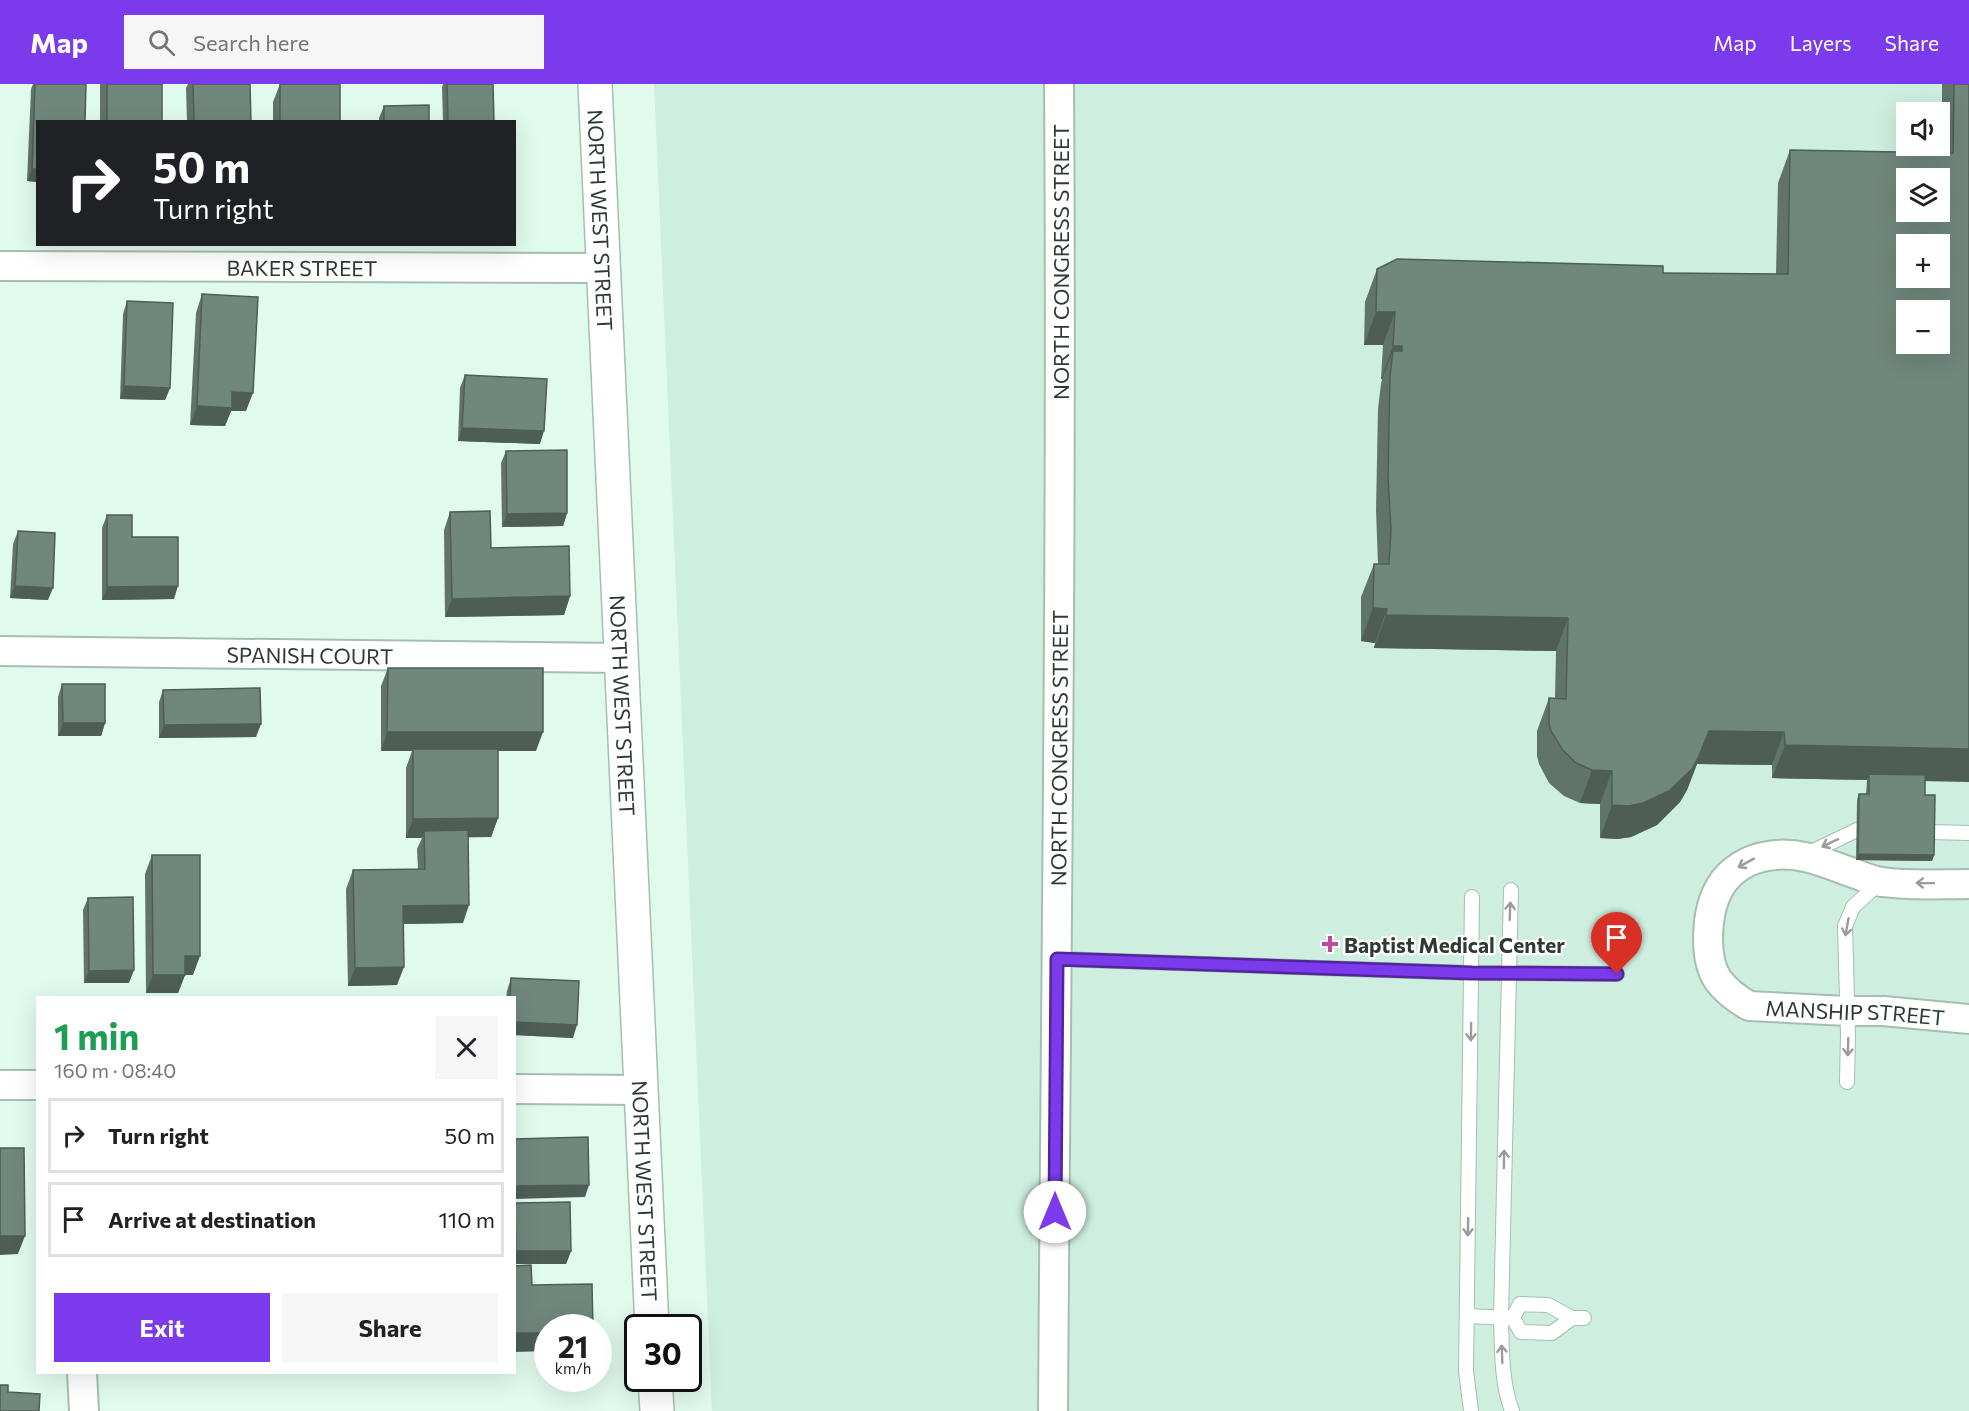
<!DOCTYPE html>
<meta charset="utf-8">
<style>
:root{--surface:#fff;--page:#f6f6f6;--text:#202124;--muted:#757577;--line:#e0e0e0;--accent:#7c3aed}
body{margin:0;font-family:Commissioner,sans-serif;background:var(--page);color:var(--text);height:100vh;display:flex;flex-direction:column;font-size:22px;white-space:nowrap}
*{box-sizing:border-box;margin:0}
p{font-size:20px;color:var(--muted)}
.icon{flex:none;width:33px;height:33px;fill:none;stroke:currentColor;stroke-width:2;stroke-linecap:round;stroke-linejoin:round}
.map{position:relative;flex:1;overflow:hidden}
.panel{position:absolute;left:36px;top:912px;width:480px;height:378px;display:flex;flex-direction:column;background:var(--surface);border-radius:0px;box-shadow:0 6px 24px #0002}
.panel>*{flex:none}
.top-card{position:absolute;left:36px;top:36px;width:480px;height:126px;border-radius:0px;box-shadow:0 6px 24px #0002;background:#202124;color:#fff;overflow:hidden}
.tools{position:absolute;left:1896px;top:18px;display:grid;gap:12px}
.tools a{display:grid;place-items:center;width:54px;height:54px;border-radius:0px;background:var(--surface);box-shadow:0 6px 24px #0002;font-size:30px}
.speed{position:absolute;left:534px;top:1230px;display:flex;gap:12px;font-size:30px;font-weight:700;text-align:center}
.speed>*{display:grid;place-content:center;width:78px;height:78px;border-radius:50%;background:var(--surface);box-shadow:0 6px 24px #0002;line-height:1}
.speed small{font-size:15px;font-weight:400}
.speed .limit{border:3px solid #111;border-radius:9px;background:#fff;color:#111}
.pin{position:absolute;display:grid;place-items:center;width:51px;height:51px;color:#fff;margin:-62px -26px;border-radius:50% 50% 50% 0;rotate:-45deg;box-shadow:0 0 6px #0007}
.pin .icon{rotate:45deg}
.me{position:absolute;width:66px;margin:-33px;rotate:0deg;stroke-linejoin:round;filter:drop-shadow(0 0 4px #0008)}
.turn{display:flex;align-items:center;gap:21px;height:126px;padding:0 18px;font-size:27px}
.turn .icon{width:78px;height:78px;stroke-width:2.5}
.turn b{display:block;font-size:42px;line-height:51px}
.round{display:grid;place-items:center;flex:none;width:63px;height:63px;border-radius:0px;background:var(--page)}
.summary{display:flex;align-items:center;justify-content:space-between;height:102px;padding:0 18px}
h1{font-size:36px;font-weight:700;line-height:45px;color:#1e9e55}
.cta{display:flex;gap:12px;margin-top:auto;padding:12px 18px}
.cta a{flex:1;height:69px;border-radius:0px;background:var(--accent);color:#fff;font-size:24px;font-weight:700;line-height:69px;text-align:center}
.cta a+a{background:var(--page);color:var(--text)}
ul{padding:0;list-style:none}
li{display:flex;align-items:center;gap:18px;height:75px;margin:0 12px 9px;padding:0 6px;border:3px solid var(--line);border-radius:0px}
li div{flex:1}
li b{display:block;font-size:22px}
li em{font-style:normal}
header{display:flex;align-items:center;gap:36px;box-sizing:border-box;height:84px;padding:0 30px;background:var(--accent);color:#fff}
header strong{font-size:28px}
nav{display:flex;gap:33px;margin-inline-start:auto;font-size:21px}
.search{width:420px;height:54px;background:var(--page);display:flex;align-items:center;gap:15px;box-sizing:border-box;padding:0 21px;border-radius:0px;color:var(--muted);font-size:22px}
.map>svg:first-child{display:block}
</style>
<header>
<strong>Map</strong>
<div class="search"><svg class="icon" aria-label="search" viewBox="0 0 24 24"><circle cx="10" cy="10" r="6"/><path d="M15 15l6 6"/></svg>Search here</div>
<nav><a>Map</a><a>Layers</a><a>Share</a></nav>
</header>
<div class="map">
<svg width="1969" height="1327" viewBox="0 0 1969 1327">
<rect width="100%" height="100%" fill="#e1faee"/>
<path fill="#ceeedf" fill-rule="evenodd" d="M654,0h1315v1327h-1257zM1906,28h34v34h-34zM1906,94h34v34h-34zM1906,160h34v34h-34zM1906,226h34v34h-34z"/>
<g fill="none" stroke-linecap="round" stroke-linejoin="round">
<g stroke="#a6beb2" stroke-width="16">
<g id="lane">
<path d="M1932,748l37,1"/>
<path d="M1807,770l50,-24"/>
<path d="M1511,806l-10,427c1,32 0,64 11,94"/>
<path d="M1057,875l415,14 145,1"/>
<path d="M1847,998l1,-48 -3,-108 8,-19 27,-25"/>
<path d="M1467,1232l43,2"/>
<path d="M1513,1234l7,-14 28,1 24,13h12"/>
<path d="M1513,1234l8,14 31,1 20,-15"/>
<path d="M1471,1327l-5,-40 6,-474"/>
</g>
</g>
<g stroke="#a6beb2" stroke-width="32">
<g id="street">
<path id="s1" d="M0,182l603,2"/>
<path id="s2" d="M0,567l621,7"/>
<path id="s3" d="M1969,800c-29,0 -59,2 -87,-2 -9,-1 -18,-5 -26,-8 -29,-10 -57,-24 -88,-18 -20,3 -38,14 -48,31 -14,23 -17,71 -2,93 8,11 19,19 31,26l98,5h36l86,8"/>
<path d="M0,1001h38"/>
<path d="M514,1005l126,1"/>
<path d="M82,1288l2,39"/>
<path id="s4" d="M1053,1327c3,-442 9,-885 6,-1327"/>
</g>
</g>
<g stroke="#a6beb2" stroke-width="36">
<g id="secondary">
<path id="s5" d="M595,0l57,1244"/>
<path d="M655,1294l2,33"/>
</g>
</g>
<use href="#lane" stroke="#fff" stroke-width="14"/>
<use href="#street" stroke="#fff" stroke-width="28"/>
<use href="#secondary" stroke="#fff" stroke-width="33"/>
</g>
<g fill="#60746b">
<path d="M33,0h53l-48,38v60l-11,-1 4,-92z"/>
<rect x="100" y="0" width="62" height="38"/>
<path d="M188,0h62l1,38h-64l-1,-34z"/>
<path d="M280,0l60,38h-67v-20z"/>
<path d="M443,0h50l1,38h-51l-1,-35z"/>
<path d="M1942,0h27l-44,697v14l9,60 -2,6 -76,-1 1,-60 2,-6h7l1,-14 -95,-2v-13l-75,-1 -10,26 -7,12 -23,23 -26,12 -14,2 -17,-1v-34l-20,-1 -16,-7 -15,-13 -10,-19 -2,-8v-25l12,-33h6l1,-47 -182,-3 1,-5 -14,-2v-44l13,-33h4l-2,-54 2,-101 3,-25 1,-5h-1l2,-34h-19l1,-43 12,-33 399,5 2,-91 12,-33 152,2z"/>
<path d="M384,22l45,16h-50v-4z"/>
<path d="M202,210l44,117h-15l-6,15 -35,-1 6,-112z"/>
<path d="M127,217l43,87 -5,12 -45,-1 3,-85z"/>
<path d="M465,291l75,69 -82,-3 2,-53z"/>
<path d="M506,367l61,62 -4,13 -61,1 -1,-64z"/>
<path d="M450,428l41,36 79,48 -6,19 -119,2 -1,-87z"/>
<path d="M107,431l25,22 42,62 -72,1v-72z"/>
<path d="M18,447l30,69 -38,-2 3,-54z"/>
<path d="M388,584l148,83h-38v67l-7,19h-23l-5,86 -60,1 -6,61 -49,1 -2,-97 7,-19 65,-1 -1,-20 5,-11h-16v-70l6,-17h-31v-65z"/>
<path d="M62,600l43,39 -4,13h-43v-39z"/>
<path d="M163,606l93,47 -97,1v-36z"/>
<path d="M152,771l41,120h-8l-7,18h-32l-1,-119z"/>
<path d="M88,814l41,85h-45l-1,-73z"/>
<path d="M511,894l62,60 -59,-3v-37h-8l1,-7z"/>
<path d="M515,1119l56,48 -5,13h-52z"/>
</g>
<g fill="#4e5e57">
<path d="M32,85h6v13l-11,-1z"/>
<path d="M1376,228h19l-12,33h-19z"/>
<path d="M1393,262h9l-12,33 3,-28 -11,28h-1z"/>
<path d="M124,302l46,2 -5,12 -45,-1z"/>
<path d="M232,308l21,1 -7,18h-15l-6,15 -35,-1 7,-19z"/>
<path d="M462,344l82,3 -4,13 -82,-3z"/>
<path d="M567,429l-4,13 -61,1 5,-13z"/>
<path d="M15,502l38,2 -5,12 -38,-2z"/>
<path d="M178,502l-4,13 -72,1 5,-13z"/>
<path d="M570,512l-6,19 -119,2 7,-18z"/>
<path d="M1373,524l14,1 -12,34 -14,-2z"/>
<path d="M1386,531l182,3 -12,33 -182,-3z"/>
<path d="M63,639h42l-4,13h-43z"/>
<path d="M261,640l-5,13 -97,1 5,-13z"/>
<path d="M1709,647l75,1 -12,33 -75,-1 -10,26 -7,12 -23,23 -26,12 -14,2 -17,-1 12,-33z"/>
<path d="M387,648h156l-7,19h-155z"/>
<path d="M1785,661l184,4v33l-100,-2v-6l-2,6 -95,-2z"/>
<path d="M1592,686l20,1 -12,33 -20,-1z"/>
<path d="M498,734l-7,19 -67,1v-7l-2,7h-16l7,-19z"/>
<path d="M1858,770l76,1 -2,6 -76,-1z"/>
<path d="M469,821l-6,18 -67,1 7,-18z"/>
<path d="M185,872h15l-7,19h-14h6l-7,18h-32l7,-18z"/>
<path d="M404,883l-7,18 -49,1 7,-18z"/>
<path d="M134,886l-5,13h-45l5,-12z"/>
<path d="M514,938l63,3 -4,13 -59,-3z"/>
<path d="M589,1101l-4,12 -71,2v-13z"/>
<path d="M0,1152h25l-7,18 -18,1z"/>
<path d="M516,1167h55l-5,13h-52v-9z"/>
<path d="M514,1249h34v18l-34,1z"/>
</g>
<g fill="#70877c" stroke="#4e5e57" stroke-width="1.5" fill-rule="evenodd">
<path d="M35,0h51l-1,38h-47v47h-6z"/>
<rect x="107" y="0" width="55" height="38"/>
<path d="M193,0h57l1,38h-57z"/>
<rect x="280" y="0" width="60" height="38"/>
<path d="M447,0h46l1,38h-46z"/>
<path d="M1954,0h15v665l-184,-4 -1,-13 -75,-1 -10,25 -7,13 -23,22 -26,12 -14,3 -17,-1v-34l-20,-1 -16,-7 -14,-14 -11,-18 -2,-8v-25l17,1 2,-81 -182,-3 1,-6 -14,-1 1,-44h15l2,-34 -3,-53 2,-101 3,-25h9v-5h-9l2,-34h-19l1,-43 20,-10 266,7v7l125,1 2,-124 163,3zM1906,94h34v34h-34zM1906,160h34v34h-34zM1906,226h34v34h-34z"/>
<path d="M429,21v17h-45v-16z"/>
<path d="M202,210l56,3 -5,96 -21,-1v16l-35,-2z"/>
<path d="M127,217l46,2 -3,85 -46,-2z"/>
<path d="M465,291l82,4 -3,52 -82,-3z"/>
<path d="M567,366v63l-60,1 -1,-63z"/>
<path d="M490,427l1,37 78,-2 1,50 -118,3 -2,-87z"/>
<path d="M107,431h25v22h46v49l-71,1z"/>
<path d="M18,447l37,2 -2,55 -38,-2z"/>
<path d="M388,584h155v64h-156z"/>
<path d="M62,600h43v39h-42z"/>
<path d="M260,604l1,36 -97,1 -1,-35z"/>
<path d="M413,665h85v69l-85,1z"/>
<path d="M1869,690l56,1v20h10l-1,60 -76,-1 1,-60h10z"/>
<path d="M468,746l1,75 -66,1 1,61 -49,1 -2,-98 72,-1 -1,-38z"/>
<path d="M152,771h48v101h-15v19h-32z"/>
<path d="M133,813l1,73 -45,1 -1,-73z"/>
<path d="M511,894l68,3 -2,44 -63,-3v-24h-4z"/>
<path d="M588,1053l1,48 -75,1v-47z"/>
<path d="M0,1064h24l1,88h-25z"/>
<path d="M570,1118l1,49h-55l-1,-48z"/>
<path d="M531,1181l1,20 60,-1 1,44h-45v5h-34v-67z"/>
<path d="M0,1301h8v7l32,2 -1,17h-39z"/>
</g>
<defs><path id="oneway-shaft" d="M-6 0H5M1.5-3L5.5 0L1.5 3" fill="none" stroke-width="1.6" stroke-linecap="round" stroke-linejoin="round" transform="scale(1.5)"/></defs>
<g stroke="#989c9a">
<use href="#oneway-shaft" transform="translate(1830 759) rotate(155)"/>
<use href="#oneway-shaft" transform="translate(1746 779) rotate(151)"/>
<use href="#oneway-shaft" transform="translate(1925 799) rotate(-179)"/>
<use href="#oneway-shaft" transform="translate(1510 827) rotate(-88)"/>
<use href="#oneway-shaft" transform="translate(1847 843) rotate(100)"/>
<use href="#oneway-shaft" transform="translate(1471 948) rotate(91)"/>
<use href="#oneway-shaft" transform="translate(1848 963) rotate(92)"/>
<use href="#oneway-shaft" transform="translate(1504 1075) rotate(-89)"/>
<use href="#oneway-shaft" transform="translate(1468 1143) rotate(91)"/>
<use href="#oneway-shaft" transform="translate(1502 1270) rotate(-92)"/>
</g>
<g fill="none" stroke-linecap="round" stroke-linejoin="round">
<g stroke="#51269a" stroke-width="15">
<path id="route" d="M1055,1128l2,-253 415,14 145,1"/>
</g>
<use href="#route" stroke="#7c3aed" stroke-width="10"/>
</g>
<path fill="#c1499d" stroke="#fff" stroke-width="2" d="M1327 851h6v6h6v6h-6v6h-6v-6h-6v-6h6z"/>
<g text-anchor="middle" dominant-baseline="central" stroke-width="4.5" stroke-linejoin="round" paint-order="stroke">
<g font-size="21" fill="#303a35" stroke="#fff">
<text stroke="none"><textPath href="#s5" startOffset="136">NORTH WEST STREET</textPath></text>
<text transform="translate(1060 178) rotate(-90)">NORTH CONGRESS STREET</text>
<text stroke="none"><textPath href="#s1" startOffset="302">BAKER STREET</textPath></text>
<text stroke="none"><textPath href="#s2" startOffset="310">SPANISH COURT</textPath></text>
<text stroke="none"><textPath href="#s5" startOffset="622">NORTH WEST STREET</textPath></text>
<text stroke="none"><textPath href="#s4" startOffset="663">NORTH CONGRESS STREET</textPath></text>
<text stroke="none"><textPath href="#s3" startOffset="508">MANSHIP STREET</textPath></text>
<text stroke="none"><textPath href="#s5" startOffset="1108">NORTH WEST STREET</textPath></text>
</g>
<g font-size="21" font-weight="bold" fill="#303a35" stroke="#fff" text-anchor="start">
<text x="1344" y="860">Baptist Medical Center</text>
</g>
</g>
</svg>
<div class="tools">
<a><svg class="icon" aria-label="sound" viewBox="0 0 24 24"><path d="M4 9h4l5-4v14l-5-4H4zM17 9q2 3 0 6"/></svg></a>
<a><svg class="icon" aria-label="layers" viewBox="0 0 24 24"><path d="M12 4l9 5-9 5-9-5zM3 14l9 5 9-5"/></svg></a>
<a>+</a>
<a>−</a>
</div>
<div class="speed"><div>21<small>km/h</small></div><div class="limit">30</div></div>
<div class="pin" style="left:1617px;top:890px;background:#d93025"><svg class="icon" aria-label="arrive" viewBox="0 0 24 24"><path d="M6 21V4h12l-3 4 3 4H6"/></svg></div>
<svg class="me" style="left:1055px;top:1128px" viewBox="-20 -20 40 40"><circle r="19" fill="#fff"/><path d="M0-13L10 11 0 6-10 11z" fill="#7c3aed"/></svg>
<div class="top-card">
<div class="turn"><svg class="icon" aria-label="right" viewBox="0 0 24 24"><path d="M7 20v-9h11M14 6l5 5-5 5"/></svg><div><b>50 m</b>Turn right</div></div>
</div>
<section class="panel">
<div class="summary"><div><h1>1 min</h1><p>160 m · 08:40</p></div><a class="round"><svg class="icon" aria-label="close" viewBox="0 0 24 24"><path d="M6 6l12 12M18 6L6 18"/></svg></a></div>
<ul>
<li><svg class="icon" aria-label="right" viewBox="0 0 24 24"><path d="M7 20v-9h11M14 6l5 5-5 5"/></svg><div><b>Turn right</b></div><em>50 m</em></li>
<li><svg class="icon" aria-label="arrive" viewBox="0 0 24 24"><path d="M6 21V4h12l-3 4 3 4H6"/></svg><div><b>Arrive at destination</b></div><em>110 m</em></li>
</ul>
<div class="cta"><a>Exit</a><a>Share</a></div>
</section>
</div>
